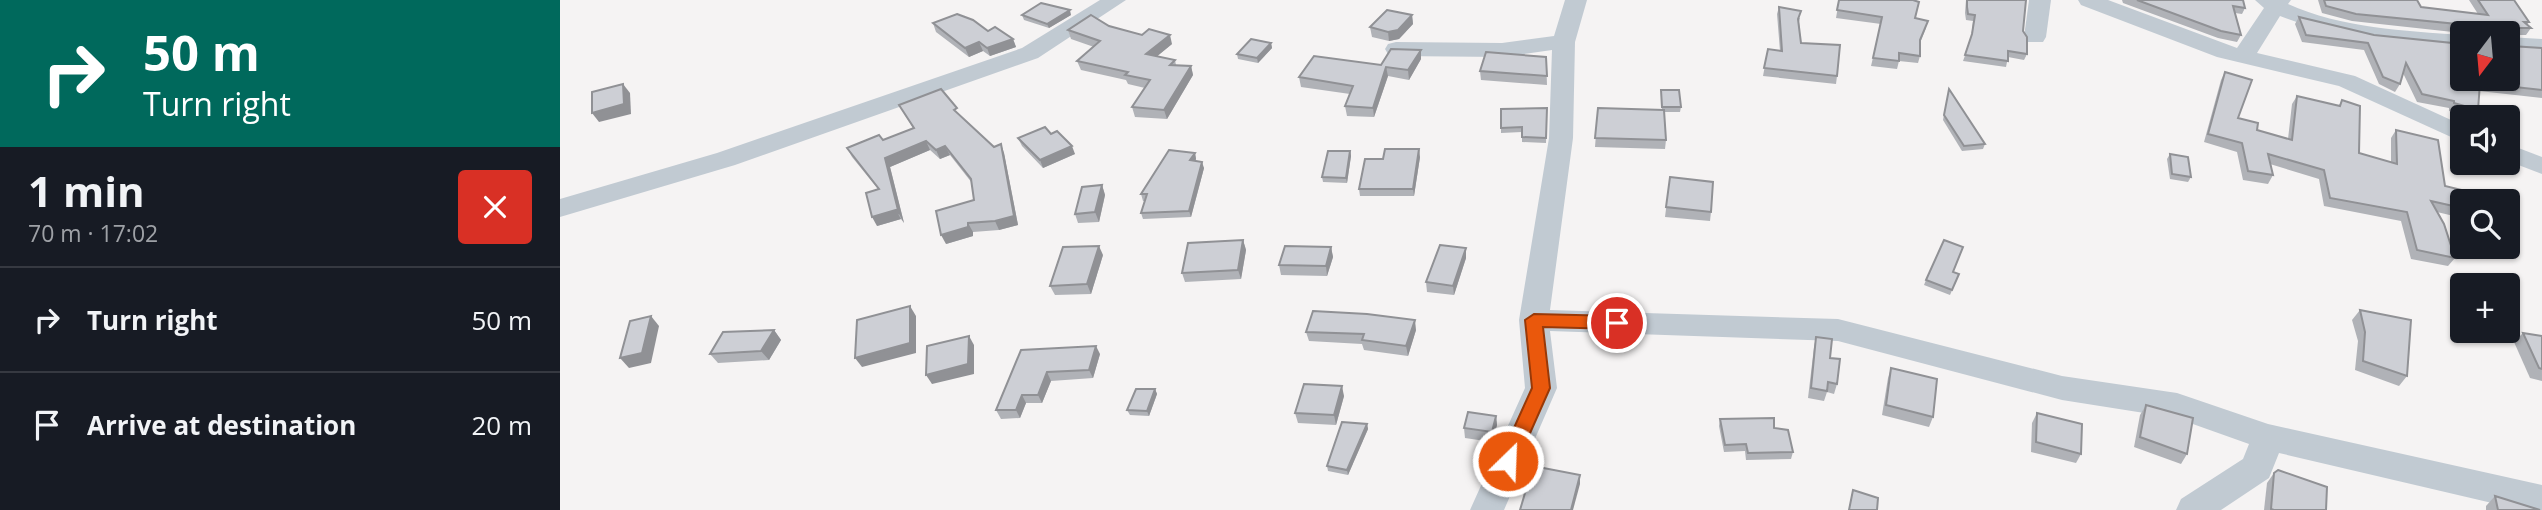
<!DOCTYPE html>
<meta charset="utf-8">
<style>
:root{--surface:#171b24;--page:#20242c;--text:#f1f3f6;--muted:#9ea1a6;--line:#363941}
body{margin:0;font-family:"Open Sans",sans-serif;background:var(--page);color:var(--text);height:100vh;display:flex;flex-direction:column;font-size:26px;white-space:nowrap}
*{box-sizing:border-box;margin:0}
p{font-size:23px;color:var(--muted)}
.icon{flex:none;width:38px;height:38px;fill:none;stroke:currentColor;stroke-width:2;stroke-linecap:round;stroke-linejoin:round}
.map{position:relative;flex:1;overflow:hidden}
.sheet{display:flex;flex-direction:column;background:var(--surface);width:560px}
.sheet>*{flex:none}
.guide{background:#00695c;color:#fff;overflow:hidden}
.needle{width:46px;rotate:196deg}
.buttons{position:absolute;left:1890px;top:21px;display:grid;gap:14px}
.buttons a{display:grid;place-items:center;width:70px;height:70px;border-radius:7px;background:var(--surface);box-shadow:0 2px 5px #0004;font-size:35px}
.pin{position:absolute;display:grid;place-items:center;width:60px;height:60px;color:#fff;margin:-30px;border:4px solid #fff;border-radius:50%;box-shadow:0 2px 7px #0007}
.me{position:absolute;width:77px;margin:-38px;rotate:24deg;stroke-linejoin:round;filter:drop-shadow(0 0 5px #0008)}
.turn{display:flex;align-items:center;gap:24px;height:147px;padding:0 28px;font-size:32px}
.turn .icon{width:91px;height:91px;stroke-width:2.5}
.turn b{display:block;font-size:49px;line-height:60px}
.round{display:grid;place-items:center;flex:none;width:74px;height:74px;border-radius:7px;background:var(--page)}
.headline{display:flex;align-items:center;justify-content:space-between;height:119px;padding:0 28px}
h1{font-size:42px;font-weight:700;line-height:52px}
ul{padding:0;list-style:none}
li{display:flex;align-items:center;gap:21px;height:105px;padding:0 28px;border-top:2px solid var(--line)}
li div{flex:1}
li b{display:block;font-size:26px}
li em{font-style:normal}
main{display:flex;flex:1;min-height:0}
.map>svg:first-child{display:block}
</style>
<main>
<section class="sheet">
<div class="guide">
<div class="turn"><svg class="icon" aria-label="right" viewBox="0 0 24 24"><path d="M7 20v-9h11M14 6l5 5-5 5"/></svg><div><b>50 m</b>Turn right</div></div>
</div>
<div class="headline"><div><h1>1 min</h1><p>70 m · 17:02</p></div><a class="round" style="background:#d93025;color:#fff"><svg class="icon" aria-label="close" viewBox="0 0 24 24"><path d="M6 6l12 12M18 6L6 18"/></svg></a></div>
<ul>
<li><svg class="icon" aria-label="right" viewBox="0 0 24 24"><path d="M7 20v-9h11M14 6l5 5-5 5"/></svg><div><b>Turn right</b></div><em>50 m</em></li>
<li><svg class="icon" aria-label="arrive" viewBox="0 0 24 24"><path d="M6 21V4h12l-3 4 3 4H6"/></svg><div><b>Arrive at destination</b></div><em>20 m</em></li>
</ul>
</section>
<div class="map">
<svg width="1982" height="510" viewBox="0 0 1982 510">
<rect width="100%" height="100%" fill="#f5f3f3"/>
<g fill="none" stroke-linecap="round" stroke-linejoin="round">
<g fill="#c1cad2" fill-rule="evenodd">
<path d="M540,0h26l-88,58 -303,107 -175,52v-18l157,-46 305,-105z"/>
<path d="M1005,0h22l-12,42 -2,96 -23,172 288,9 224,57 115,17 91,31 274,61v25h-20l-243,-57 -10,25 -48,32h-45l5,-11 62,-40 6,-15 -73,-26 -114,-18 -224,-59 -288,-10 7,57 -53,122h-34l55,-122 -6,-68 30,-182 3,-88 -50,7 -106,-1 -8,-2 -3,-5 3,-5 8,-2 106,1 52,-7z"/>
<path d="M1469,0h22l-5,37 -3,5h-16l-3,-5z"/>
<path d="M1518,0h30l129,48 27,-40 -9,-8h36l-3,4c53,24 117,27 174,31v14c-61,-4 -124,-11 -182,-33l-23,37 98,23 107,49v17l-123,-56 -122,-29 -136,-52z"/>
<path d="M1948,37l34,2v14l-34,-2z"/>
<path d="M1948,144l34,13v17l-34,-13z"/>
</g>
</g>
<g fill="#b0b2b7">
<path d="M1279,0l75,1 1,17 11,10 -6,15v13l-2,7 -19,-2 -2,8 -26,-3 10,-42 -45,-6z"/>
<path d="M1406,0h60l-3,31 4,23 -3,6 -16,-3 -2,10 -43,-6 8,-22 2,-18 -7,-1 -1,-7z"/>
<path d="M1562,0h121l2,8 -3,6 -7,-1 6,22 -4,7 -19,-4 -95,-35z"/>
<path d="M1758,0h99l4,7 57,7 -9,-14h45l15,22 -2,3 4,3 -5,7h-15v11l31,2v50l-63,-7 -1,19 -5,7 -24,-6v-3l-32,-6 -14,-29 -3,11 -5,8 -16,-8 -15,-34 -62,-8 -7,-18 4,-7 163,62 46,-46h-46l-110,-12 -30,-8z"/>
<path d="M1219,7l21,11 -1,4 2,21 36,33 -1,8 -73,-8 5,-27 12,2 -3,-37z"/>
<path d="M462,15h49l-22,13 -25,-8z"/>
<path d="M852,15l1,9 -14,15 -10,2 -17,-4 -2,-10z"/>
<path d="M373,23l55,8 25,8 3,8 -26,9 -7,-5 -14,6 -33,-25z"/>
<path d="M549,26l63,18 -15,12 18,4 1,5 15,1 2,9 -26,44 -32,-2 -3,-10 13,-19 -17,-4 -2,-4 -45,-10 -4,-9 17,-14 -23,-8 -3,-9z"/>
<path d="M711,43l1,5 -14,15 -20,-4 -1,-5z"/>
<path d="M986,57l1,28 -66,-5 -1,-9z"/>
<path d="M861,59l-12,21 -21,-4 -14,41 -27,-1 -2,-10 5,-12 -49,-7 -2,-10z"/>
<path d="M1665,72l13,46 19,12 31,9 4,-35 5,-8 42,10 3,-6 17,53 32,9v-24l5,-8 49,56 17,15v17l-25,-6 18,46 -7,8 -37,-7 -10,-38 -77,-15 -5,-27 -49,-15 3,11 -5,9 -25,-4 -6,-28 -33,-10 17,-62z"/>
<path d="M1389,89l36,55 -2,5 -21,2 -19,-31z"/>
<path d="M1101,90l20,17 -1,5h-16l2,28 -1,9 -70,-2 3,-39 64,2z"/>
<path d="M339,105l62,12 33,30 10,6 14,72 -19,5 -26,2v4l-27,8 28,-44 -2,-17 -22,-28 -10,4 -10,-9 -40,17 14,56 -3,-4 -24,7 1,-37 -26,-32 -5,-9 36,-8 30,-12z"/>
<path d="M987,108l-1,35 -24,-1v-10l-21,1v-24z"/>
<path d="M491,134l24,20 -32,14 -21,-22 -4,-8z"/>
<path d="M790,151l1,5 -4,27 -24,-1 -1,-5z"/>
<path d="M635,153l1,6 -1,2 9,7 -13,49 -48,2 -2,-6 4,-12h-2l-2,-7z"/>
<path d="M1610,154l21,23 -3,5 -18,-3 -3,-20z"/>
<path d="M860,157l-6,39h-54l-1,-7z"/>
<path d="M1110,177l41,35 -1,9 -45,-4z"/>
<path d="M542,185l3,10 -6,27 -21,1 -3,-9z"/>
<path d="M683,240l3,10 -5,29 -56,3 -3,-9z"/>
<path d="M771,247l2,10 -6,19 -46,-1 -2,-10z"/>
<path d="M906,248v10l-12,37 -27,-3 -1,-10z"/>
<path d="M543,255l-12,39 -36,1 -5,-9z"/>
<path d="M1393,272l6,2 -9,21 -26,-10 2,-5z"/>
<path d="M1800,310l47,66 -8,10 -44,-16 3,-29 -6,-21z"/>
<path d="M214,330l7,10 -12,20 -51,3 -8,-9z"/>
<path d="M856,330l-8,26 -44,-6 -2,-6 -53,-3 -3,-9z"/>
<path d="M1963,333l19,3v45l-12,-3 -16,-36z"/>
<path d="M1256,337l14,21 7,26 -3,10 -7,-2 -3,9 -16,-3 6,-51z"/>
<path d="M461,350l79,4 -7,24 -42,3 -9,22h-16l-6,15 -19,1 -5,-9z"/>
<path d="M1331,368l42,49 -4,10 -47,-12 6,-37z"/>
<path d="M595,389l2,5 -8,22 -19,-1 -3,-5z"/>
<path d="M784,396l-8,29 -38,-2 -3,-10z"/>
<path d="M1586,405l41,49 -6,10 -47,-17 6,-32z"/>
<path d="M1477,413l44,41 -5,9 -45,-11 1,-29z"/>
<path d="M936,416l1,9 -5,17 -27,-4 -1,-10z"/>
<path d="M1160,419l54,9 19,24 -2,7 -45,1 -1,-9 -21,1 -5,-26z"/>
<path d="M807,424l1,5 -20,46 -20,-4 -1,-5z"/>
<path d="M1714,473l52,37h-62l3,-27z"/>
<path d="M1935,496l45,14h-54v-4z"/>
</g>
<g fill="#909195">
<path d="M510,10l1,5 -22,13 -2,-4z"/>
<path d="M852,15l1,9 -14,15 -10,2 -1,-9z"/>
<path d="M610,35l2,9 -23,19 -3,-9z"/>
<path d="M453,39l3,8 -26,9 -3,-8z"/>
<path d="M419,42l4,9 -14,6 -4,-9z"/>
<path d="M711,43l1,5 -14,15 -1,-5z"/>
<path d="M861,50v9l-12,21 -1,-10z"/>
<path d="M631,66l2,9 -26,44 -3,-9z"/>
<path d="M826,67l2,9 -14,41 -1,-9z"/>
<path d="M63,84l7,9 1,21 -32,8 -7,-9z"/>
<path d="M366,141l4,9 -40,17 14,56 -5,-9 -14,-56z"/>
<path d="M441,144l3,9 14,72 -19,5 -4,-9z"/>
<path d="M385,146l5,9 -10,4 -4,-9z"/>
<path d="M512,146l3,8 -32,14 -3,-8z"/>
<path d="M859,149l1,8 -6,39 -1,-7z"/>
<path d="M790,151l1,5 -4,27 -1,-5z"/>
<path d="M635,153l1,6 -4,8 -2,-7z"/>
<path d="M642,162l2,6 -13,49 -2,-6z"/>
<path d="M542,185l3,10 -6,27 -4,-10z"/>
<path d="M336,210l5,9 -24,7 -5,-9z"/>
<path d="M408,223l5,9v4l-27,8 -5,-9z"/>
<path d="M683,240l3,10 -5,29 -3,-9z"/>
<path d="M539,246l4,9 -12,39 -4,-10z"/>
<path d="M771,247l2,10 -6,19 -1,-10z"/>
<path d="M906,248v10l-12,37 -1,-9z"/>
<path d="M350,306l6,10v37l-54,14 -7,-9z"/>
<path d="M91,316l8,10 -8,37 -22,5 -9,-10z"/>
<path d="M855,320l1,10 -8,26 -2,-10z"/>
<path d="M214,330l7,10 -12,20 -8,-9z"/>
<path d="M409,336l5,9v29l-42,10 -6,-9z"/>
<path d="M536,346l4,8 -7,24 -4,-8z"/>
<path d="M487,372l4,9 -9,22 -4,-8z"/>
<path d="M782,386l2,10 -8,29 -2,-10z"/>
<path d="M595,389l2,5 -8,22 -2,-5z"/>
<path d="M462,395l4,8 -6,15 -4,-8z"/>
<path d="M936,416l1,9 -5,17v-10z"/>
<path d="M807,424l1,5 -20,46 -1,-5z"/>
<path d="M1020,475v9l-7,26h-2z"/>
</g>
<g fill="#cdcfd5" stroke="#909195" stroke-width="2">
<path d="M1279,0h74l6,2 -4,16 13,3 -8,19v16l-21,-3v8l-26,-3 9,-41 -45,-7z"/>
<path d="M1407,0h59l-3,31 4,6v17l-19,-3v10l-43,-6 7,-21 3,-19 -7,-1 -1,-7z"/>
<path d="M1577,0h106l2,8 -12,-2 8,29 -20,-4z"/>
<path d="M1764,0h93l4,7 67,8 -10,-15h36l15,22h-5l7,6h-20v18l31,2v42l-62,-7 -2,27 -24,-7v-2l-32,-7 -16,-31 -6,21 -17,-7 -15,-34 -62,-8 -7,-18 75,18 88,9v35h46v-46h-40l-1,-8 -111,-11 -30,-8z"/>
<path d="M481,3l29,7 -23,14 -25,-9z"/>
<path d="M1219,7l22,4 -3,8 3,24 39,2 -3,31 -73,-8 4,-19 14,2z"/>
<path d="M827,10l25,5 -14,15 -10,2 -18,-5z"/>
<path d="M397,14l16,6 15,11 7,-4 18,12 -26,9 -8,-6 -14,6 -32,-25z"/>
<path d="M531,15l18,11 33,9 7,-6 21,6 -24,19 29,6 -5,5 21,1 -27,44 -32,-3 18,-27 -25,-5 3,-3 -51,-11 23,-20 -32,-11z"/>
<path d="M691,39l20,4 -14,15 -20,-4z"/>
<path d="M831,49l30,1 -13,20 -22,-3 -13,41 -28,-2 8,-20 -54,-9 15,-21 67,9z"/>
<path d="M926,52l60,5 1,19 -67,-5z"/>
<path d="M1665,72l27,8 -14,38 20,5 -1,7 35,10 5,-44 43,10 2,-6 18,6 -1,47 38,11 -1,-34 42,10 7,46 21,5 2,10h-6v7l-31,-7 13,23 11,34 -38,-8 -10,-38 -77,-14 -6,-28 -56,-16 5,21 -25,-4 -6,-28 -34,-9z"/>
<path d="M63,84l1,20 -32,9v-21z"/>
<path d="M381,89l16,19 -3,2 40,37 7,-3 13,72 -19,5 -27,2v4l-27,8 -5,-24 38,-11 -3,-21 -26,-33 -9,4 -10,-9 -41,17 14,56 -3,-4 -24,7 -6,-24 13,-4 -32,-41 32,-13 4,5 31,-12 -15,-23z"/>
<path d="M1389,89l36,55 -21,2 -20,-31z"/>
<path d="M1101,90h18l2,17h-19z"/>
<path d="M987,108l-1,30 -24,-1v-10l-21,1v-19z"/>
<path d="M1038,108l66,2 2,30 -71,-2z"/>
<path d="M485,127l6,7 6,-3 15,15 -32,14 -22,-22z"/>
<path d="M825,149h34l-6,40h-54l6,-30h18z"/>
<path d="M609,150l26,3 -5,7 12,2 -13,49 -48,2 6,-19h-6z"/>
<path d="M768,151h22l-4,27 -24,-1z"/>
<path d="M1610,154l18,3 3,20 -19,-3z"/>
<path d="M1110,177l43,5 -2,30 -45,-5z"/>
<path d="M542,185l-7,27 -20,2 7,-27z"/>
<path d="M683,240l-5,30 -56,3 6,-30z"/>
<path d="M1384,240l19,7 -10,25 6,2 -7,16 -26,-10z"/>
<path d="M880,245l26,3 -13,38 -27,-4z"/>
<path d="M539,246l-12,38 -37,2 13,-39z"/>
<path d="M725,246l46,1 -5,19 -47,-1z"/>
<path d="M350,306v37l-55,15 2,-38z"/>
<path d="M1800,310l51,10 -4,56 -44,-15 2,-29z"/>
<path d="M753,311l54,3 48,6 -9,26 -44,-6 2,-6 -58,-2z"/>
<path d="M91,316l-9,37 -22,5 10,-37z"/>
<path d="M214,330l-13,21 -51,3 13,-22z"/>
<path d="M1963,333l19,3v33l-3,-1z"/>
<path d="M409,336l-1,28 -42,11 1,-29z"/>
<path d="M1256,337l16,2 -2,19 10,1 -3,25 -9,-2 -1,9 -16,-3z"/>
<path d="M536,346l-7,24 -42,2 -9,23h-16l-6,15h-20l25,-60z"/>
<path d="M1331,368l46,11 -4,38 -47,-12z"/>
<path d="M744,384l38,2 -8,29 -39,-2z"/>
<path d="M576,389h19l-8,22 -20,-1z"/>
<path d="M1586,405l47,13 -6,36 -47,-17z"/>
<path d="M908,412l28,4 -4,16 -28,-4z"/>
<path d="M1477,413l45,11 -1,30 -45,-12z"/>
<path d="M1214,418v10l14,2 5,22 -45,1 -2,-9 -21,1 -5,-26z"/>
<path d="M782,422l25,2 -20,46 -20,-4z"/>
<path d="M973,466l47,9 -9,35h-51z"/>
<path d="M1718,470l49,17 -1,23h-52l-3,-1 3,-36z"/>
<path d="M1293,490l25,8 -1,12h-28z"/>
<path d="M1935,496l45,14h-42z"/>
</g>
<path fill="#ea580c" stroke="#983908" stroke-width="2" d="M974,314l83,2 8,7 -8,6 -74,-2 7,61 -35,79 -7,2 -6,-2 -3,-6 33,-73 -7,-68z"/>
</svg>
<div class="buttons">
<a><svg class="needle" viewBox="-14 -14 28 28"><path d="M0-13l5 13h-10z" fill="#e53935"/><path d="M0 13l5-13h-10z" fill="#9ea1a6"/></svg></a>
<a><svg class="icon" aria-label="sound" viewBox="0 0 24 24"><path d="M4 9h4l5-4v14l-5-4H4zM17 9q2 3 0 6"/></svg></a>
<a><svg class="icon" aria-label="search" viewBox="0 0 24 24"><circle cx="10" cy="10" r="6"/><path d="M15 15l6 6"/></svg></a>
<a>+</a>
</div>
<div class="pin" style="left:1057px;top:323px;background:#d93025"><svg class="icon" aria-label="arrive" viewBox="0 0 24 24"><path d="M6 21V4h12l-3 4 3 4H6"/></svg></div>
<svg class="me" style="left:948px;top:461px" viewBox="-20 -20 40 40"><circle r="17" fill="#ea580c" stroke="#fff" stroke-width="3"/><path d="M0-11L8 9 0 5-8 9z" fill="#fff"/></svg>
</div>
</main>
